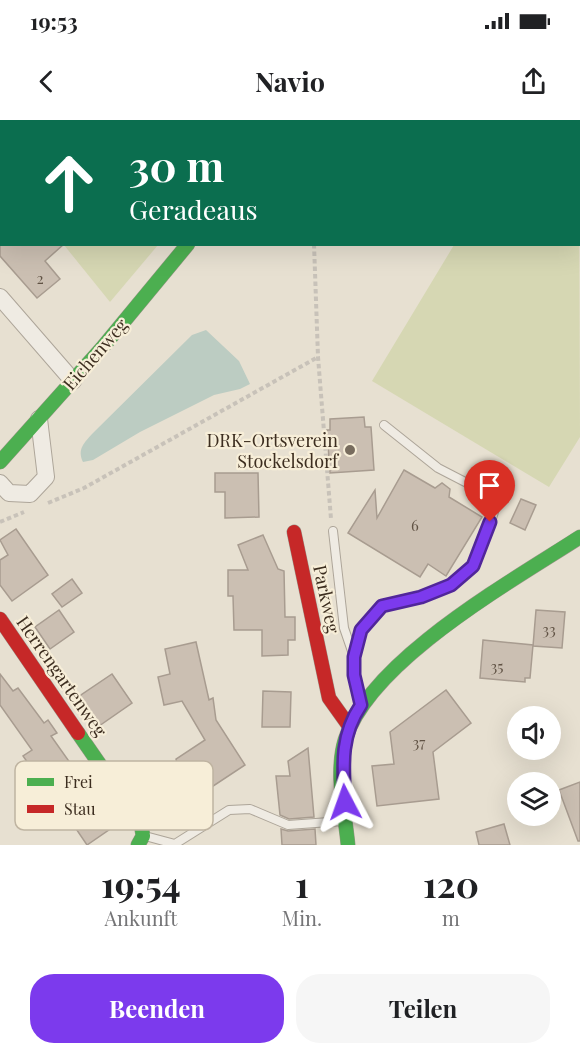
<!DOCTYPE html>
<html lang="de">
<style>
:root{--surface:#fff;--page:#f6f6f6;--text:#202124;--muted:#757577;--accent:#7c3aed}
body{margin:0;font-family:"Playfair Display",serif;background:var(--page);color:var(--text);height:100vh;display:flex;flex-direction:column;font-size:22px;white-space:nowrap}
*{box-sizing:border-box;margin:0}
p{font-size:20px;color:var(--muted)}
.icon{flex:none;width:33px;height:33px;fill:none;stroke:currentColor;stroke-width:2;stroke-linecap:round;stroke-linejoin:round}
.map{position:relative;height:725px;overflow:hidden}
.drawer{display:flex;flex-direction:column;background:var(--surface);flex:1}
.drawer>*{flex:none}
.guide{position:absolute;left:0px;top:0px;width:580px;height:126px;box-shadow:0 6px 24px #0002;background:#0b6e4f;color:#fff;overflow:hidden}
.tools{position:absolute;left:507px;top:586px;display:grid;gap:12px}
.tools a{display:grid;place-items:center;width:54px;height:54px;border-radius:50%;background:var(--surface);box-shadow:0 6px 24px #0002;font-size:30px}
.pin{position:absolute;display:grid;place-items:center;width:51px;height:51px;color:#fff;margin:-62px -26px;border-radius:50% 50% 50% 0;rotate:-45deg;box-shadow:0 0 6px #0007}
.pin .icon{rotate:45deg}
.me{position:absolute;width:66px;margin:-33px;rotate:356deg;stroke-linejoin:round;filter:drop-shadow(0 0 4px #0008)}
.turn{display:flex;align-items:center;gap:21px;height:126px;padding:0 30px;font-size:27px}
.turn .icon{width:78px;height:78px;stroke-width:2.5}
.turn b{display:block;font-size:42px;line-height:51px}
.eta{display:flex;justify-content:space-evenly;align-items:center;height:102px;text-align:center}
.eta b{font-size:36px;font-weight:700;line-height:42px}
.button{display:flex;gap:12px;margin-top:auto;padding:12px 30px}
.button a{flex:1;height:69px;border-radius:24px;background:var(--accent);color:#fff;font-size:24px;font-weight:700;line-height:69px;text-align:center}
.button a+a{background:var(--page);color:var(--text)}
.status{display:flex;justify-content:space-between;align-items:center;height:42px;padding:0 30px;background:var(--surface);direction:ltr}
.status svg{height:16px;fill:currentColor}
header{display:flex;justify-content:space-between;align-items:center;height:78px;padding:0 30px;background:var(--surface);font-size:27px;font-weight:700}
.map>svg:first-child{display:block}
</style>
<div class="status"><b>19:53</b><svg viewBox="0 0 49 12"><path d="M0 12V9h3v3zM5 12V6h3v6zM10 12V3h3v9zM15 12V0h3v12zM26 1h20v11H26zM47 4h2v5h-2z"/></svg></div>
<header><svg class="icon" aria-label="back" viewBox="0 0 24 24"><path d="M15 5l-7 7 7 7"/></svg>Navio<svg class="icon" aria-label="share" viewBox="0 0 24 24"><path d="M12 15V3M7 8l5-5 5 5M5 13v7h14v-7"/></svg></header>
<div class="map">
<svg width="580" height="725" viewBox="0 0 580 725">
<rect width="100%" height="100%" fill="#e7e0d1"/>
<g fill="#d6d7b3">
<path d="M579,35l1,282 -31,50 -177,-106 82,-136 125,-1z"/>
<path d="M64,125h94l-48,57z"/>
</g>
<path fill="#bcccc2" d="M206,210l33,31 11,23 -10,5 -26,6 -74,37 -47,28 -10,2c-6,-13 1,-19 10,-29l99,-98z"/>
<g fill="#cbbfb2" stroke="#a89c90" stroke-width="1.5">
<path d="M0,124h64l-19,17 15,18 -23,19 -37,-42z"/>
<path d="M364,297l1,10h6l3,43 -44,3 -3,-43h3v-11z"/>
<path d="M404,350l31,18 7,-5 8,6 -1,8 33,20 -36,59 -18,-12 -8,13 -72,-44 27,-43 2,28z"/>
<path d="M215,353h43l1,44 -34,1v-26h-10z"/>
<path d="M521,379l15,6 -11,25 -15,-7z"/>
<path d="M16,409l32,46 -36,26 -12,-16v-25l8,-5 -8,-15z"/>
<path d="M263,415l15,34 6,2 1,46h10v23h-7v15l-26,1v-26h-28l-1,-34h-5v-26h20l-10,-25z"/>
<path d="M72,459l10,14 -20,14 -10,-13z"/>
<path d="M59,490l15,22 -24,17 -15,-22z"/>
<path d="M536,490l29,2 -3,36 -29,-2z"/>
<path d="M483,520l50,5 -3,33h-5v4l-45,-4z"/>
<path d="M196,522l13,58 4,-2 3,22 29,45 -59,39 -10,-45 29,-19 -23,-39 -18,4 -6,-28 12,-3 -5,-25z"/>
<path d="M0,554l13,17 5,-3 26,35 4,-3 9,13 -6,3 22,31 -28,20 -22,-31 9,-6 -32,-45z"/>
<path d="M112,554l20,29 -33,23 -21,-29z"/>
<path d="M446,570l25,33 -38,29 6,47 -62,7 -5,-40 22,-2 -4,-32z"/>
<path d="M263,571l28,1 -1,35h-28z"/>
<path d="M308,628l6,69 -25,2 -9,-4 -4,-39h14l-2,-15z"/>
<path d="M77,645l39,60 -29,20 -23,-34 15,-11 -16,-25z"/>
<path d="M580,662v59h-2l-19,-51z"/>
<path d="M504,704l6,21h-31l-3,-13z"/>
<path d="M281,709l7,2 27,-2 1,16h-34z"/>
</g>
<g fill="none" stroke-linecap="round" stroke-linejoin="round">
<g stroke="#ada599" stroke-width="10">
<g id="lane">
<path d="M333,411l11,97 9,26"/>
<path d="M361,583c-10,-32 -12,-60 11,-85 4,-5 8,-11 13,-13 31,-11 63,-11 86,-38 10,-10 22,-52 27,-68l-60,-31 -54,-43"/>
<path d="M145,716l30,8 54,-34 21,-1 38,16 55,-4"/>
</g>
</g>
<g stroke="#ada599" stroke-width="18">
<g id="street">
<path d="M95,0l2,2"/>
<path d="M290,2l1,-2"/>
<path d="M0,177l73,84"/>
<path d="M0,363l9,10 21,1 16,-17 -7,-58"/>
</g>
</g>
<g stroke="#9c958a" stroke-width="15">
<g id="fast">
<path d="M0,342l102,-114 86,-104"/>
<path d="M78,613l63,91 2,12 -5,9"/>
<path d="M348,725c-3,-33 -13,-72 -3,-105 24,-79 167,-159 235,-203"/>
</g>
</g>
<g stroke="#9c958a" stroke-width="15">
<g id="jam">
<path d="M294,412l35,166 20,28"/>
<path d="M0,499l78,114"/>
</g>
</g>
<g stroke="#c8c2b9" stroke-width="4" stroke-dasharray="4.5 3" stroke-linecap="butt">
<path d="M239,0l1,2"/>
<path d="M362,2l1,-2"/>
<path d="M314,124l4,113 13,162"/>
<path d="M48,383l36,-15 234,-131"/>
<path d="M0,402l24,-10"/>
</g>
<use href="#lane" stroke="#efebe3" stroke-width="8"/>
<use href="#street" stroke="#efebe3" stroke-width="16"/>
<use href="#fast" stroke="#4caf50" stroke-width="14"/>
<use href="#jam" stroke="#c62828" stroke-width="14"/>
</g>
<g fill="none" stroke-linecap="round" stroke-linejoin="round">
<g stroke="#51269a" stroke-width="15">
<path id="route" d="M345,682c-2,-36 -5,-66 16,-97l-7,-30v-18l7,-27 21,-24 39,-9 30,-12 22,-19 17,-44"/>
</g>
<use href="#route" stroke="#7c3aed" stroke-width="10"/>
</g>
<circle fill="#786c5e" stroke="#f7eed8" stroke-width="2" cx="350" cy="330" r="6"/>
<g text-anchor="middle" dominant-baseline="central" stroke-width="4.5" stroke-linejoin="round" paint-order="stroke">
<g font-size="15" fill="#605244">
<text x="40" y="158">2</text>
<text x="415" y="405">6</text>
<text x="549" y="509">33</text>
<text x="497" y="546">35</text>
<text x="419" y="622">37</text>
</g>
<g font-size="18" fill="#3d2e20" stroke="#f7eed8">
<text transform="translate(95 234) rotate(-49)">Eichenweg</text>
<text transform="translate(327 479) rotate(78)">Parkweg</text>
<text transform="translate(62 556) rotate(55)">Herrengartenweg</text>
</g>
<g font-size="18" fill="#3d2e20" stroke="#f7eed8" text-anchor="end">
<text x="338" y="320">DRK-Ortsverein<tspan x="338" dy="21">Stockelsdorf</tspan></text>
</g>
</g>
<rect x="15" y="641" width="198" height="69" rx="9" fill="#f7eed8" stroke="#bfb4a1" stroke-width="1.5"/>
<rect x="27" y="658" width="27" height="8" fill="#4caf50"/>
<rect x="27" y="685" width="27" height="8" fill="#c62828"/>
<g font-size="16" fill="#3d2e20">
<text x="64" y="668">Frei</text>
<text x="64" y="695">Stau</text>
</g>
</svg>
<div class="tools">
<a><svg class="icon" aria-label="sound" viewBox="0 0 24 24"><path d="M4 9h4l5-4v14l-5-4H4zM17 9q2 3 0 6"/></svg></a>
<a><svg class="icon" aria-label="layers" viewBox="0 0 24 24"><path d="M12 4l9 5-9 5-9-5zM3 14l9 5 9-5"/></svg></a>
</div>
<div class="pin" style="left:490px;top:402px;background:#d93025"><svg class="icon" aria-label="arrive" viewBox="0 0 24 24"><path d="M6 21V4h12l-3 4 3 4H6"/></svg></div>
<svg class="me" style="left:345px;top:682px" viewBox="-20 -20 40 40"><path d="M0-17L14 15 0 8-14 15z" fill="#7c3aed" stroke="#fff" stroke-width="4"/></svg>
<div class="guide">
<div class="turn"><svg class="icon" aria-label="ahead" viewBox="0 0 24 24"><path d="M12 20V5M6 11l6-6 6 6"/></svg><div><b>30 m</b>Geradeaus</div></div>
</div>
</div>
<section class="drawer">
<div class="eta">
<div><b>19:54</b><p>Ankunft</p></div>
<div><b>1</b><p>Min.</p></div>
<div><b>120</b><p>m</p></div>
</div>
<div class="button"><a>Beenden</a><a>Teilen</a></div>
</section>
